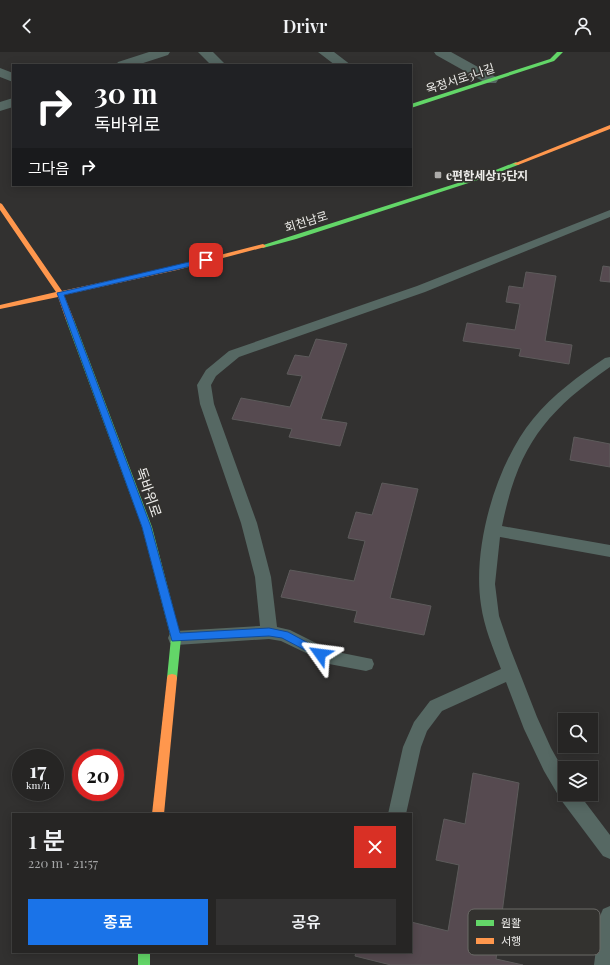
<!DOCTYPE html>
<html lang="ko">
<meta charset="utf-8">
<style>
:root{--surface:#262524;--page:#323131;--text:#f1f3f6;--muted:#a4a5a6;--line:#424241;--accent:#1a73e8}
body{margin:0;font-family:"Playfair Display","Noto Sans KR",serif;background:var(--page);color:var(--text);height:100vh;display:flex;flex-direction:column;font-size:15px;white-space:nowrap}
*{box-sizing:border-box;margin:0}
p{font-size:13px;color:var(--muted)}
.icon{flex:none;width:22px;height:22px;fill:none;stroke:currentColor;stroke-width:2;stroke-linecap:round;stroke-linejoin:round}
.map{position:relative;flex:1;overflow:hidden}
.side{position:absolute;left:12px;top:761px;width:400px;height:140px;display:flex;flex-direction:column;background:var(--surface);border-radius:0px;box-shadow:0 2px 10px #0003,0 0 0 1px var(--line)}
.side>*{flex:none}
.hud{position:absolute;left:12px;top:12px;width:400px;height:122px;border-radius:0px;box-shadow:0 2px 10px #0003,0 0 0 1px var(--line);background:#202124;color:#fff;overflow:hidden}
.buttons{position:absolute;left:558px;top:661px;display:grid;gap:8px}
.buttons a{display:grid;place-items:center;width:40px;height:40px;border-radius:0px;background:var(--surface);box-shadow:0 2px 10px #0003,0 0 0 1px var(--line);font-size:20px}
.speed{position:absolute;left:12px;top:697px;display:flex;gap:8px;font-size:20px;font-weight:700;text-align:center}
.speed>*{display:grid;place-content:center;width:52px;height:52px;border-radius:50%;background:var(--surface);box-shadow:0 2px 10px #0003,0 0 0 1px var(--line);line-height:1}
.speed small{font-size:10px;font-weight:400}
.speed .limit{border:6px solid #d22;background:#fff;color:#111}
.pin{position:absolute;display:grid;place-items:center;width:34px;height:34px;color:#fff;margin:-17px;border-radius:8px;box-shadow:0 2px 6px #0006}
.me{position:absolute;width:44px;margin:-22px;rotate:301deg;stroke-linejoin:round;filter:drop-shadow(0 0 3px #0008)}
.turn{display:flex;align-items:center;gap:14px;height:84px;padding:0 16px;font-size:18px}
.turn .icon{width:52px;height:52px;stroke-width:2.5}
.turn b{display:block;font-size:28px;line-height:34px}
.then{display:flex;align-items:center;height:38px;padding:0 16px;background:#0003;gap:8px;font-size:15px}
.round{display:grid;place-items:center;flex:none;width:42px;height:42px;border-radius:0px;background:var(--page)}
.overview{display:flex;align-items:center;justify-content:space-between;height:68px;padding:0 16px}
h1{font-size:24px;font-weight:600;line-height:30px}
.cta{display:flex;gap:8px;margin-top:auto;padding:8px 16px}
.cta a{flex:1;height:46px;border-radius:0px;background:var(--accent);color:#fff;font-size:16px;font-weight:600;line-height:46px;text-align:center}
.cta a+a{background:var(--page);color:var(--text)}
header{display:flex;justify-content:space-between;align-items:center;height:52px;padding:0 16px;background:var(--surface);font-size:18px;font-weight:600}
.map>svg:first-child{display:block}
</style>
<header><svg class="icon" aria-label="back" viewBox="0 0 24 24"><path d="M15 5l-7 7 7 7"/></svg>Drivr<svg class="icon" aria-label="person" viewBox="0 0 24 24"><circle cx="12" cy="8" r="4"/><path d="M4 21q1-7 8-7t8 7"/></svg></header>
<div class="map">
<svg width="610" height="913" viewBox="0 0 610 913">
<rect width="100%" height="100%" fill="#323130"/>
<g fill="#564a50" stroke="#5d5b5b">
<path d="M603,214l7,1v15l-10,-1z"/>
<path d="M526,220l30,4 -11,65 27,4 -3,19 -50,-8 2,-7 -58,-8 4,-18 48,7 5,-26 -14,-2 3,-16 14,2z"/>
<path d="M316,287l31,5 -26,75 26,4 -7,23 -51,-9 3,-8 -60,-10 9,-21 49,9 12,-31 -15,-2 8,-19 14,2z"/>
<path d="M574,385l36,7v23l-40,-7z"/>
<path d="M382,431l36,6 -28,109 41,8 -7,29 -70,-13 3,-11 -76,-14 9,-27 64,11 11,-40 -17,-3 8,-26 16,3z"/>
<path d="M473,721l46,10 -23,176 27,6h-132l-36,-9 1,-4h55v-30l37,9 11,-66 -23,-5 8,-41 21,5z"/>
</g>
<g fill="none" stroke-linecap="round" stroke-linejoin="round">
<g fill="#566863" fill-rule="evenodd">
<path d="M610,158v7l-185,75 -186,65 -23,19 -5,9 3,19 43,119 14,54 6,50 13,3 42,21 40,8 2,5 -2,5 -6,2 -37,-7 -48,-23 -12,-2 -93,6 -6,-2 -2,-5 2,-5 6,-2 84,-5 -5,-49 -14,-54 -41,-119 -3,-19 9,-15 23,-19 188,-65z"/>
<path d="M610,305v10c-66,46 -92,80 -108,159l108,19v12l-110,-20 -5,47 4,32 11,32 27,69 14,31 14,25v21h14l31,41v24l-7,-3 -42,-56 -17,-29 -20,-42 -18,-47 -64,29 -15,20 -6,16 -15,67h-18l15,-67 11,-25 16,-21 71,-32c-8,-21 -17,-42 -20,-64 -9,-58 15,-141 52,-186 20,-25 46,-43 72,-61z"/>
<path d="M610,854v59h-16l6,-49 3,-7z"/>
</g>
<g fill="#566863" fill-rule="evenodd">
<path d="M149,0h21l-2,3 -31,10h-21l2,-3z"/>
<path d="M198,0h15l13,13h-15z"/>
<path d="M318,0h16l17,13h-16z"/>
<path d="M434,0h17l45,25 2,3 -2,3h-10l-50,-28z"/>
<path d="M0,16l13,5v9l-13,-5z"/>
<path d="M13,46v9l-13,4v-9z"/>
</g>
<g fill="#63d668" fill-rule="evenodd">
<path d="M557,0h6l-9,9 -143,47v-4l139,-45z"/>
<path d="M516,110l3,2 -1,1 -31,12 -191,62 -33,9 -3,-2 223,-71z"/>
<path d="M67,266h3l4,2 78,207 29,111 -4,40 -1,3 -4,1 -4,-1 -1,-3 4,-40 -29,-111 -76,-207z"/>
<rect x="138" y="900" width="12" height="13"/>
</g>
<g fill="#ff974d" fill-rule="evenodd">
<path d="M610,73v4l-92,36 -5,-1z"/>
<path d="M0,151l2,1 60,87 115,-25 86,-22 3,2 -1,1 -88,23 -113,25 10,25 -4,2 -4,-2 -8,-23 -58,12v-4l56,-13 -56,-82z"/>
<path d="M172,622l4,1 1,3 -13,136h-12l15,-136 1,-3z"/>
</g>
</g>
<path fill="#1a73e8" stroke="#114b97" d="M206,206l4,2 -1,2 -145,33 87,232 29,106 89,-5 19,4 35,19 2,3 -5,4 -38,-20 -13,-2 -97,5 -30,-114 -85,-234z"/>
<rect fill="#acaba9" stroke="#33322f" stroke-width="1.5" x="434" y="119" width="8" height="8" rx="2"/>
<g text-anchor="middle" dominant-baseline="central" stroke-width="3.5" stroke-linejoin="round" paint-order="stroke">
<g font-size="12" fill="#edecea" stroke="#33322f">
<text transform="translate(460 26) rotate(-18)">옥정서로3나길</text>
<text transform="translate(306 169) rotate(-17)">회천남로</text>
</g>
<g font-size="12" font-weight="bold" fill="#edecea" stroke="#33322f" text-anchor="start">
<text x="446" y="123">e편한세상15단지</text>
</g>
<g font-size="14" fill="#edecea" stroke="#33322f">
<text transform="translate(149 440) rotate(71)">독바위로</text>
</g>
</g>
<rect x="468" y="857" width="132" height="46" rx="6" fill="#33322f" stroke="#6b6a67" stroke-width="1"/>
<rect x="476" y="868" width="18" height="6" fill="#63d668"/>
<rect x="476" y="886" width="18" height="6" fill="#ff974d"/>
<g font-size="11" fill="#edecea">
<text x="501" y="875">원활</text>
<text x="501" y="893">서행</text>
</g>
</svg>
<div class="buttons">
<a><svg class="icon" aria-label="search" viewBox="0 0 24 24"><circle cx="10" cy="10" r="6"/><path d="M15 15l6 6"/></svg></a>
<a><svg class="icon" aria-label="layers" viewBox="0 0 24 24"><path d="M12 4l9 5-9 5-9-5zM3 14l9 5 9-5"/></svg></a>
</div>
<div class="speed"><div>17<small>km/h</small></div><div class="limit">20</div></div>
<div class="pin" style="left:206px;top:208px;background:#d93025"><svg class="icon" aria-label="arrive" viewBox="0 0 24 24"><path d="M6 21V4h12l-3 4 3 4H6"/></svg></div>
<svg class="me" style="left:320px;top:602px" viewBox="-20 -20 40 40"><path d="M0-17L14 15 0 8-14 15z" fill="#1a73e8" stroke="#fff" stroke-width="4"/></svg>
<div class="hud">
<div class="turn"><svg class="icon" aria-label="right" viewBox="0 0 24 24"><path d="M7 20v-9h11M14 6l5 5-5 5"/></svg><div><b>30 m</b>독바위로</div></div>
<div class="then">그다음<svg class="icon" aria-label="right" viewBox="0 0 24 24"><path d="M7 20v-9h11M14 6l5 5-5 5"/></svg></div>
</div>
<section class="side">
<div class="overview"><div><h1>1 분</h1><p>220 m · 21:57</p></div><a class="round" style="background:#d93025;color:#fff"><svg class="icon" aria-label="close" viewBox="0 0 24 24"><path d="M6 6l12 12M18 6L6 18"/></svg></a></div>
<div class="cta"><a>종료</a><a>공유</a></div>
</section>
</div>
